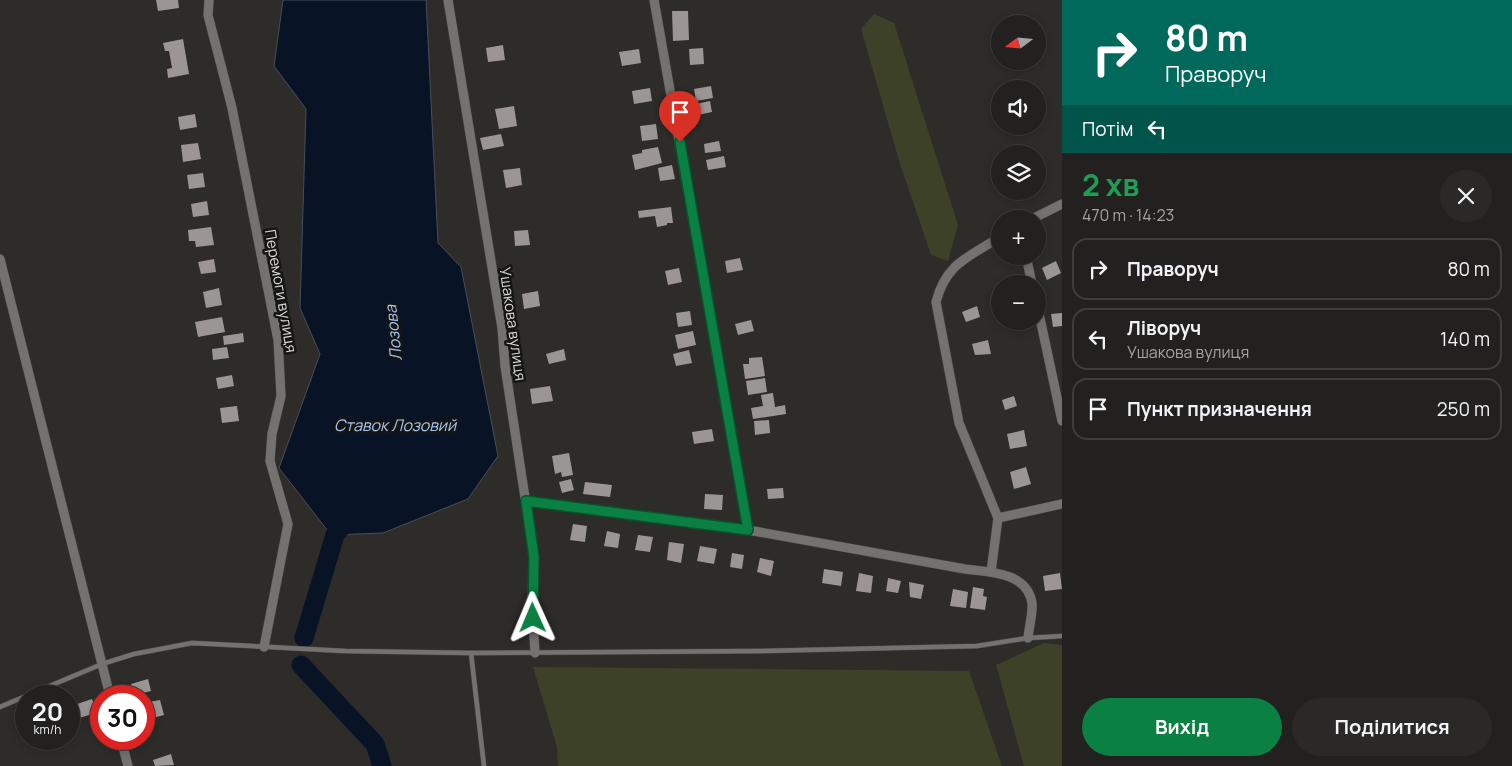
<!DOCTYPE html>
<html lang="uk">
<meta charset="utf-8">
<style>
:root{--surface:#22211f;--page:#2a2928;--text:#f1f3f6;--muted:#a2a3a4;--line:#3f3e3d;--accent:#0b8043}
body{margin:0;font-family:Manrope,sans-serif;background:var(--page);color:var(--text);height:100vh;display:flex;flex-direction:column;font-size:19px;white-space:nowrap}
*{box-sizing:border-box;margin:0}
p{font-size:16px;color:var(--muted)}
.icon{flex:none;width:28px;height:28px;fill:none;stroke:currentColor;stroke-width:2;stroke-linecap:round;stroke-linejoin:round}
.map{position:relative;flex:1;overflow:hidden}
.panel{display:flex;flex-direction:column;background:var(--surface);width:450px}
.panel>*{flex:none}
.banner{background:#00695c;color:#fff;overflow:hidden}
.needle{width:32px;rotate:254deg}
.fabs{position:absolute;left:991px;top:15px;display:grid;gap:10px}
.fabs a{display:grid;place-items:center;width:55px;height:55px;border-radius:50%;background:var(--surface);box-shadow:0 2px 8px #0003,0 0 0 1px var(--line);font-size:25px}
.speed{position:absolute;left:15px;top:685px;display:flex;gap:10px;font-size:25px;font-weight:700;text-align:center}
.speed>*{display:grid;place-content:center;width:65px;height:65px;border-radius:50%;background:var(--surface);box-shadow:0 2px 8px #0003,0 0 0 1px var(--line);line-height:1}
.speed small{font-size:12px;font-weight:400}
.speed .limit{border:8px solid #d22;background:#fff;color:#111}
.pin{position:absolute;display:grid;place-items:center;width:42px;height:42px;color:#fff;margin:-51px -21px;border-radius:50% 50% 50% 0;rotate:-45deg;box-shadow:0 0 5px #0007}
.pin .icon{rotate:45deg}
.me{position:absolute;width:55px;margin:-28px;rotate:359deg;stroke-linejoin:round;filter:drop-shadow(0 0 4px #0008)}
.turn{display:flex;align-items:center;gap:18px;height:105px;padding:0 20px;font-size:22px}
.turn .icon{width:65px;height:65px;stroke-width:2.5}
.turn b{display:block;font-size:35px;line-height:42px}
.then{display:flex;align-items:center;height:48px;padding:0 20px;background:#0003;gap:10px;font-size:19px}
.round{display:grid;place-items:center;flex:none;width:52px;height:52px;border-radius:26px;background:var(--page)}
.overview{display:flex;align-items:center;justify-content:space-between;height:85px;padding:0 20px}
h1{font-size:30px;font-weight:700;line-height:38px;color:#1e9e55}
.action{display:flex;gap:10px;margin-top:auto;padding:10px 20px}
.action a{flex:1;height:58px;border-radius:30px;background:var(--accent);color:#fff;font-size:20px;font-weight:700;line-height:58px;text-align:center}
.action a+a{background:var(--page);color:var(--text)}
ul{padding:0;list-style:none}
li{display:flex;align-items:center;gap:15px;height:62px;margin:0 10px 8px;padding:0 10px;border:2px solid var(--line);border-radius:15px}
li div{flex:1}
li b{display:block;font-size:19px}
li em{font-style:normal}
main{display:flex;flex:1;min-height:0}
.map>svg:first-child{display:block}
</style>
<main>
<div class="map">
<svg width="1062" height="766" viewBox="0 0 1062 766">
<rect width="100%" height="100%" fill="#2d2c29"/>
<g fill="#3d4128">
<path d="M874,14l20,9 64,202 -10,36 -17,-6 -31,-91 -39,-135z"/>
<path d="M1044,643l18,2v121h-38l-28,-101z"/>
<path d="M533,667l436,4 33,95h-444l-1,-19z"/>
</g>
<path fill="#081326" stroke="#474e5b" d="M283,0h143l12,243 23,24 37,189 -30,43 -85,34 -52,2 -52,-67 41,-114 -20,-46 6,-199 -32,-43z"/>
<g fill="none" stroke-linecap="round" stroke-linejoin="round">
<g stroke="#081326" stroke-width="19">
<path d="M304,638l31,-103 16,-20"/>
<path d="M301,665l74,79 7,22"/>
</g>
</g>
<g fill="#9b9695">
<path d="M156,0h22l1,8 -21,3z"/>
<path d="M672,11h16l1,29 -16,1z"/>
<path d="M183,39l6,35 -21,4 -1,-9 5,-1 -3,-17h-4l-2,-8z"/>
<path d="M503,45l2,15 -17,2 -2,-14z"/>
<path d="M703,48l1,16 -14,1 -1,-16z"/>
<path d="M639,49l2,14 -19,3 -3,-14z"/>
<path d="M711,86l2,12 -17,3 -2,-12z"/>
<path d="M650,88l2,13 -18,3 -2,-13z"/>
<path d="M710,101l2,11 -14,3 -2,-11z"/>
<path d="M514,106l3,20 -18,3 -4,-20z"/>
<path d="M195,114l2,13 -17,3 -2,-13z"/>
<path d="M656,124l2,15 -16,2 -2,-15z"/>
<path d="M501,134l3,12 -21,4 -3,-12z"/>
<path d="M719,141l2,10 -16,2 -1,-9z"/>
<path d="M198,143l3,16 -18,3 -2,-17z"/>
<path d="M658,147l4,16 -27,7 -3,-15 10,-2v-3z"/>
<path d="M724,156l2,11 -18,3 -2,-10z"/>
<path d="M672,165l3,14 -15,2 -2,-13z"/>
<path d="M520,168l2,17 -16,3 -3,-18z"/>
<path d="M203,173l2,14 -16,2 -2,-14z"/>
<path d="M207,201l2,14 -16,2 -2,-13z"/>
<path d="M671,207l2,16h-6v2l-10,2 -2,-11 -16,2 -1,-7z"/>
<path d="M211,227l3,18 -18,2 -1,-6h-6l-1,-11z"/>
<path d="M528,230l2,15 -15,1 -1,-15z"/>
<path d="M740,258l3,12 -16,3 -2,-12z"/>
<path d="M214,259l2,13 -15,2 -3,-12z"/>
<path d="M1056,261l5,12 -14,7 -5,-12z"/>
<path d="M679,268l3,14 -14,3 -3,-14z"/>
<path d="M219,288l3,17 -16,3 -3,-16z"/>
<path d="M538,291l2,15 -16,3 -2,-15z"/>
<path d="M977,306l3,11 -14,5 -4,-10z"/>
<path d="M690,311l2,14 -14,2 -2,-14z"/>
<path d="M1062,313v13l-9,1 -2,-13z"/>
<path d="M222,317l3,15 -27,5 -3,-15z"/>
<path d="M751,320l3,11 -16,4 -3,-11z"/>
<path d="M693,331l3,14 -18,4 -3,-14z"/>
<path d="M243,333l1,9 -20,3 -1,-9z"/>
<path d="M988,340l3,14 -16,1 -3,-11z"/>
<path d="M227,347l2,11 -16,2 -1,-11z"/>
<path d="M564,349l2,11 -17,4 -3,-10z"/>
<path d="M689,350l3,13 -16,3 -3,-12z"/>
<path d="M762,357l3,19 -20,3 -2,-15h6v-6z"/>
<path d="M232,375l2,11 -16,3 -2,-11z"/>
<path d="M765,378l2,14 -19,3 -2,-14z"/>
<path d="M550,386l3,15 -21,3 -2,-15z"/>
<path d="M773,393l2,14 10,-2 1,9 -33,5 -2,-11 12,-2 -2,-11z"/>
<path d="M1014,396l3,10 -12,4 -3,-10z"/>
<path d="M237,406l2,15 -17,2 -2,-15z"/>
<path d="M769,420l1,13 -15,2 -1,-14z"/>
<path d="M712,429l2,12 -20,3 -2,-12z"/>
<path d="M1024,430l3,16 -17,3 -3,-15z"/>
<path d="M569,453l4,22 -11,2 -1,-5 -6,2 -3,-18z"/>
<path d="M1026,467l5,17 -17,5 -4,-17z"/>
<path d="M571,479l3,11 -12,3 -3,-11z"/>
<path d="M585,482l27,3 -2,12 -27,-3z"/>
<path d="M783,488l1,10 -16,1 -1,-10z"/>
<path d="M705,494l18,1 -1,15 -18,-1z"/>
<path d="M573,524l14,2 -2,16 -15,-2z"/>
<path d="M607,531l13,3 -2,14 -14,-2z"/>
<path d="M638,535l15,2 -3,15 -15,-2z"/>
<path d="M669,542l15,2 -3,19 -14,-3z"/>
<path d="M700,546l17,3 -3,15 -17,-3z"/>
<path d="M732,553l12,2 -2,14 -12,-2z"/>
<path d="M760,558l14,3 -3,15 -14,-4z"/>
<path d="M824,569l19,3 -2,14 -19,-3z"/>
<path d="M859,573l14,3 -2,17 -15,-2z"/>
<path d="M1060,573l2,16 -17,2 -2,-15z"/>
<path d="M888,578l13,3 -3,12 -12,-2z"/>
<path d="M909,582l15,3 -3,14 -11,-2z"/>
<path d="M973,587l11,2 -1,7 4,1 -2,13 -15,-2z"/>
<path d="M953,589l15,3 -2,16 -16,-2z"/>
<path d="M148,679l3,12 -16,4 -4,-11z"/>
<path d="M92,699l3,8 -5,2 2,5 -16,5 -3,-10 5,-2 -1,-3z"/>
<path d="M160,700l4,15 -11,3 -4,-16z"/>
<path d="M171,754l3,11 -19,1 -2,-6z"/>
</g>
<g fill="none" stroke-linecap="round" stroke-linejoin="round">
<g stroke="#494845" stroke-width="5.5">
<g id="lane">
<path d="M471,653l13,113"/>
<path d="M0,707l102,-43 32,-10 58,-11 153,8 126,2 292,-2 214,-5 51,-8 34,-2"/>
</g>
</g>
<g stroke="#494845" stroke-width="10">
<g id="street">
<path d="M209,0l-1,15 24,93 46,232 3,56 -9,38 -2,27 18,63 -24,123"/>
<path d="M448,0l54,328 3,38 29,191 -2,44 3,52"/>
<path d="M654,0l94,530"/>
<path d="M1032,219l30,-15"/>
<path d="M1026,256l6,28"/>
<path d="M0,259l110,437"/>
<path d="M1038,309l24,112"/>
<path d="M526,501l222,29 217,39c25,3 62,3 67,34 1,10 -3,24 -4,35"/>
<path d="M998,518l64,-14"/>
<path d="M991,572l7,-54 -39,-95 -23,-121c10,-39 33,-45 64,-65"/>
<path d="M121,739l7,27"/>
</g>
</g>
<use href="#lane" stroke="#737271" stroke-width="4.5"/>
<use href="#street" stroke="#737271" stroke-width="9"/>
</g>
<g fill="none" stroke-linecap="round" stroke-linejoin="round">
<g stroke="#07532c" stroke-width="12">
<path id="route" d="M533,618l1,-61 -8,-56 222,29 -68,-388"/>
</g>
<use href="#route" stroke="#0b8043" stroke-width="9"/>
</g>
<g text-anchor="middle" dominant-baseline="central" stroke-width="5" stroke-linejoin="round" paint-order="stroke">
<g font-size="15" fill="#d9d8d6" stroke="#151513">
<text transform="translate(281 291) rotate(80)">Перемоги вулиця</text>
<text transform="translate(513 324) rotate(82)">Ушакова вулиця</text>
</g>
<g font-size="16" font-style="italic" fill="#a7c4f1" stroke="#151513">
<text transform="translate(393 333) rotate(-96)">Лозова</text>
<text x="395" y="425">Ставок Лозовий</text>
</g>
</g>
</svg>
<div class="fabs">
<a><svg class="needle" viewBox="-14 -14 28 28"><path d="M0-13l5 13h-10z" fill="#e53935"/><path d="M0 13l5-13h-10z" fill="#a2a3a4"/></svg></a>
<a><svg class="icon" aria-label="sound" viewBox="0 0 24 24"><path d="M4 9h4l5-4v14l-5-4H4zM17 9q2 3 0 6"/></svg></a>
<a><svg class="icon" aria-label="layers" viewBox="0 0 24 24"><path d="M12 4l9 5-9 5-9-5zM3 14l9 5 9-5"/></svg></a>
<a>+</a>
<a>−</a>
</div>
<div class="speed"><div>20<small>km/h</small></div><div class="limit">30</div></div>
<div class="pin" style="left:680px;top:142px;background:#d93025"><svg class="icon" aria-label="arrive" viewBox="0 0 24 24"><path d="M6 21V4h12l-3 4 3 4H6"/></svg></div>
<svg class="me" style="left:533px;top:618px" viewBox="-20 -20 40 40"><path d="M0-17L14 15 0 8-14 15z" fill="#0b8043" stroke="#fff" stroke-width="4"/></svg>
</div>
<section class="panel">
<div class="banner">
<div class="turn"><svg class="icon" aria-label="right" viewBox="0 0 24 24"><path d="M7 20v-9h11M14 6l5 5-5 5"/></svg><div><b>80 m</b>Праворуч</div></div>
<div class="then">Потім<svg class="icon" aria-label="left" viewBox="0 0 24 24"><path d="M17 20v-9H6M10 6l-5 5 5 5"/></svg></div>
</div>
<div class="overview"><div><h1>2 хв</h1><p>470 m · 14:23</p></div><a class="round"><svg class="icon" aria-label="close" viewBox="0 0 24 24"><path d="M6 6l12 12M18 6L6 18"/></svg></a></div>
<ul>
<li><svg class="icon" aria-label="right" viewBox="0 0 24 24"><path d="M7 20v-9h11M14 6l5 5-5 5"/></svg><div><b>Праворуч</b></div><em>80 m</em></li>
<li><svg class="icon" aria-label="left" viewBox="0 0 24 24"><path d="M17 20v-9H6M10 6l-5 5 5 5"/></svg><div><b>Ліворуч</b><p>Ушакова вулиця</p></div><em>140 m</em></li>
<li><svg class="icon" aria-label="arrive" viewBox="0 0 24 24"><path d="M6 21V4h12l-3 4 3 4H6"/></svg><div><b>Пункт призначення</b></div><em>250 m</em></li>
</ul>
<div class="action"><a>Вихід</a><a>Поділитися</a></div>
</section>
</main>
